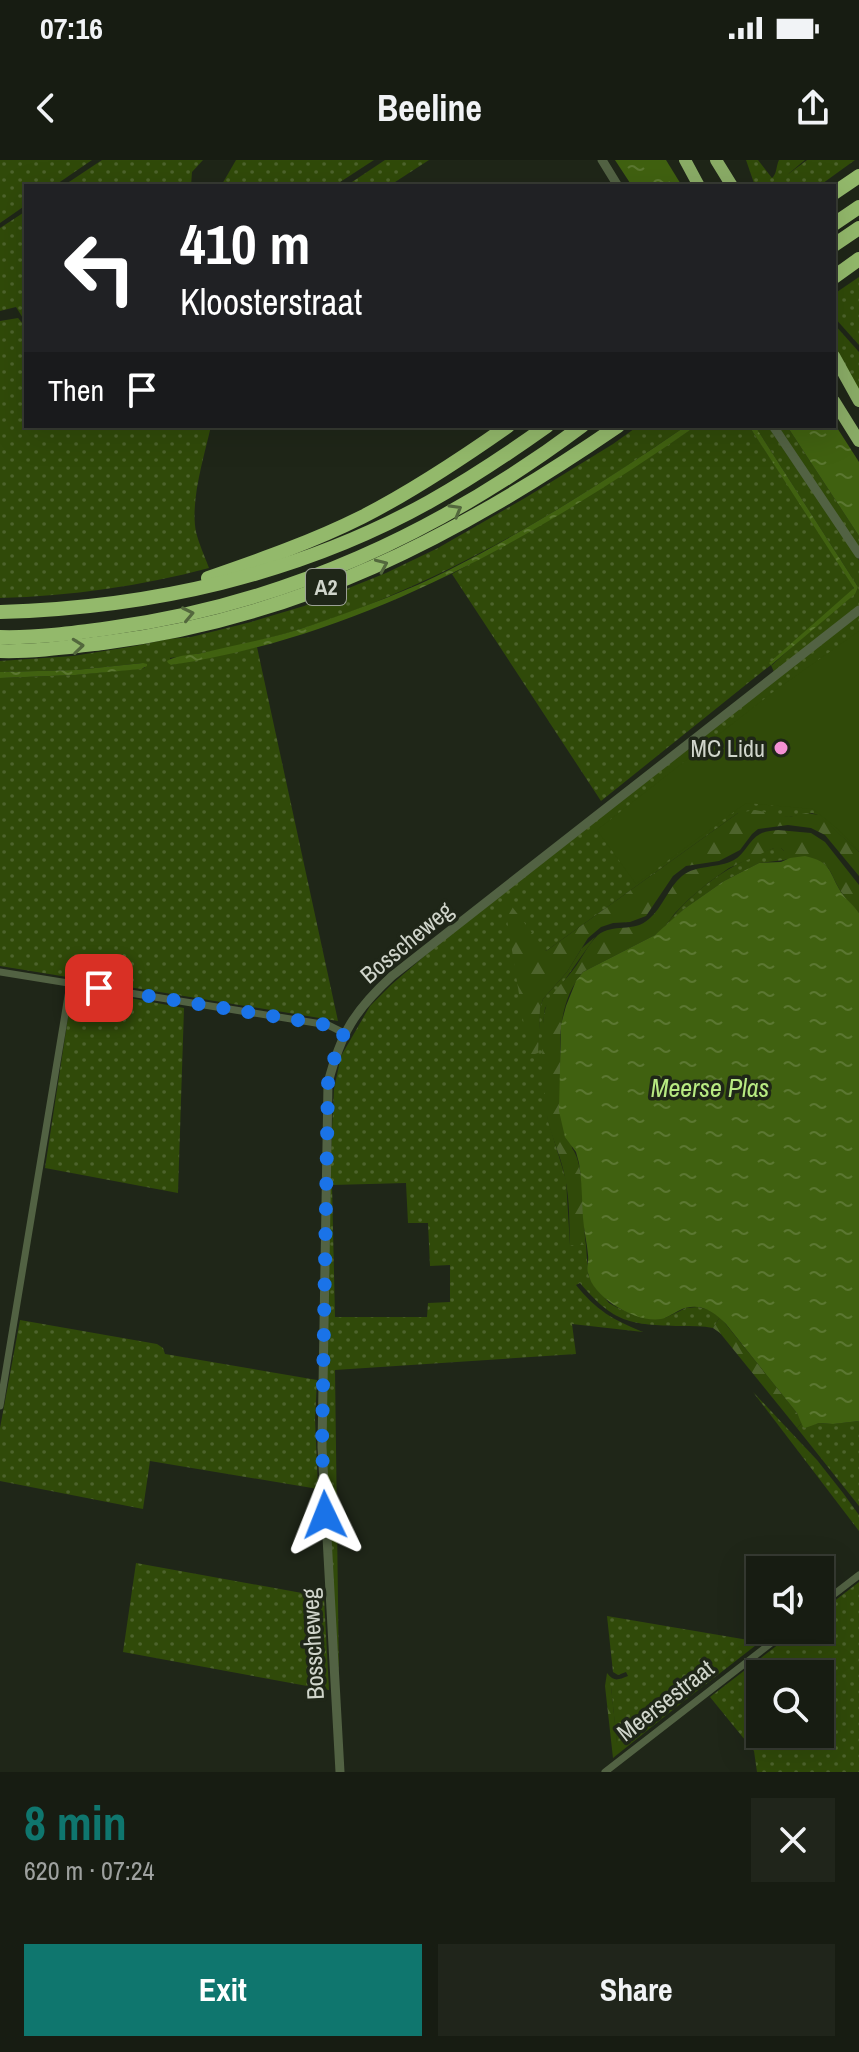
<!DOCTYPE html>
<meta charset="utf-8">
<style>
:root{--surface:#171c12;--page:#20251b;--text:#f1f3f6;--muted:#9ea19f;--line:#363a32;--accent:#0f766e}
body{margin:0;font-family:"Archivo Narrow",sans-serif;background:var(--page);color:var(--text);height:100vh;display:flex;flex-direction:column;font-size:30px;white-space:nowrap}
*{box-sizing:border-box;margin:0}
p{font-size:26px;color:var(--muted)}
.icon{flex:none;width:44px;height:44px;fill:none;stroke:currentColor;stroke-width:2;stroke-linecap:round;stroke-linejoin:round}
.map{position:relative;height:1612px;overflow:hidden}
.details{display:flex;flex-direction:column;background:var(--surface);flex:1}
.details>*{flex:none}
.banner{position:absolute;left:24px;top:24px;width:812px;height:244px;border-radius:0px;box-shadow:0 8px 32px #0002,0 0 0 2px var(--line);background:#202124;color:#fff;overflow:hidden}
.controls{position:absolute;left:746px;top:1396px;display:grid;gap:16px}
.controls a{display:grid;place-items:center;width:88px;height:88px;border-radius:0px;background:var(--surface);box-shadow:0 8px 32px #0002,0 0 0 2px var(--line);font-size:40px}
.pin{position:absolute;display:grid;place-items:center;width:68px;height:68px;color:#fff;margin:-34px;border-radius:16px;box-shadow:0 4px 12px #0006}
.me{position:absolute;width:88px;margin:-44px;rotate:358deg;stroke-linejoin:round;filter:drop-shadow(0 0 6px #0008)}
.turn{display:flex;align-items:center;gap:28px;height:168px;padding:0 24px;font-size:36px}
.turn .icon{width:104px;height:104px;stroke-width:2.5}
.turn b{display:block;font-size:56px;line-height:68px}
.then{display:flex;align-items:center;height:76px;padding:0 24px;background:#0003;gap:16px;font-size:30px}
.round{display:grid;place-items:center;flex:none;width:84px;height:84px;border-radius:0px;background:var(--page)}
.overview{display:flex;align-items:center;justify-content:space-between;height:136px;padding:0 24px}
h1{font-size:48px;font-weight:800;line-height:60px;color:var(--accent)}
.cta{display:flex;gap:16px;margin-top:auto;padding:16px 24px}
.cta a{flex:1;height:92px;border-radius:0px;background:var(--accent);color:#fff;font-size:32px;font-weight:800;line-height:92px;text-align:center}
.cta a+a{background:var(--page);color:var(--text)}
.status{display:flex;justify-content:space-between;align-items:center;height:56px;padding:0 40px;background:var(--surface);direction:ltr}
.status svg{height:22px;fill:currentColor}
header{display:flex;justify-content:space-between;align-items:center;height:104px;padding:0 24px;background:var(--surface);font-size:36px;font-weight:800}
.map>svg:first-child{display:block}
</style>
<div class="status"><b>07:16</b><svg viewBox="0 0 49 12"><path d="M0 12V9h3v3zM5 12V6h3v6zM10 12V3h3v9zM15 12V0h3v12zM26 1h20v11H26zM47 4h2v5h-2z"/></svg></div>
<header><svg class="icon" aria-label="back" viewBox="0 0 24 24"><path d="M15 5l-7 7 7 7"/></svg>Beeline<svg class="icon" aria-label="share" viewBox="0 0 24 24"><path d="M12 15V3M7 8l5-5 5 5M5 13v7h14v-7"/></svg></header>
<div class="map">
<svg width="859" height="1612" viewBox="0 0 859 1612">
<defs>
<pattern id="grass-dots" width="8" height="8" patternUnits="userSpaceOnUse" patternTransform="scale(2)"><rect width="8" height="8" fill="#304a09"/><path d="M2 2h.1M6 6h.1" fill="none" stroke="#4d632c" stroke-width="1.8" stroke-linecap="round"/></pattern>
<pattern id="forest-firs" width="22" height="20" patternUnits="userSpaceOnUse" patternTransform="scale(2)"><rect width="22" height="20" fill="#304a09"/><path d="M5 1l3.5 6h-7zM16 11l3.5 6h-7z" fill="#4d632c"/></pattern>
<pattern id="water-ripples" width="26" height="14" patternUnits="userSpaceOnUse" patternTransform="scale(2)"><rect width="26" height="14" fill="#406110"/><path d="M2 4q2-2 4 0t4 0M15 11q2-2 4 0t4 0" fill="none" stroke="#5b7731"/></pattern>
</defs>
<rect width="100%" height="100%" fill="#1f2618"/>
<g fill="url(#grass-dots)" fill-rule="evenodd">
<path d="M0,0h92l-38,26h-28v19l-26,18z"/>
<path d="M102,0h101l-11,12 -1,14h-128z"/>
<path d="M236,0h138l-40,26h-113z"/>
<path d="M385,0h44l-40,26h-43z"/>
<path d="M746,0h12l14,18c5,-4 4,-12 7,-18h26l-18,15 20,-15h48l-36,26h-64z"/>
<path d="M26,51v112l-10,-16 -16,4v-83z"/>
<path d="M859,117v68l-25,-28v-23z"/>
<path d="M18,158l8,9v99h185c-7,31 -21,75 -15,106 3,12 9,25 13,36 -68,18 -138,28 -209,30v-277z"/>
<path d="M834,164l25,28v39l-25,-45z"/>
<path d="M638,266h48c-156,107 -325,207 -516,232l1,7 86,-18 81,374 -338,-55v-288l75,-3 70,-7 -2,-5 -67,7 -76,2v-11l73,-5 62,-10 34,-7 22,-2 60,-15 53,-16 82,-33 52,-25 87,-50 88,-54z"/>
<path d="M696,266h53l105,159 -1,5 -83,73 2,2 86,-78 -103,-161h13l91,134v46l-85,66 -3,-7 -8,6 -162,130 -149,-227c84,-46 165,-94 244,-148z"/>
<path d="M777,266h10l72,110v12z"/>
<path d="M859,454v238l-41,-37 -6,-2 -23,4 -51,-4 -192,138 -4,-3 -4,104 2,-44 3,-9 24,-27 15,-24 13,-11 -50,71 -2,16v39l5,57 18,60 4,65h16l2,29 2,5 5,8 14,16 7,4 18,8 31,3 21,-10 12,-1 12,3 10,7 -7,11c-10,-2 -21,-2 -32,-2 -51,-1 -67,-3 -101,-43l-4,2c20,25 37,35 67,47l-71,-8 4,30 -241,16 4,309 -14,-227 5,-281 4,-82 7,-33 29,-50 21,-21 67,-58zM406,1023l2,40h20l2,43 20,-1v37l-22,1 -1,14h-92l-3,-132z"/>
<path d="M774,688h7l3,3v9l-25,3 -35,18 -40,28 -21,20c28,-38 66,-65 111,-81z"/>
<path d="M81,829l103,19 -6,185 -133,-25 26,-170 2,-5z"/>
<path d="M20,1160l137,24 6,4 2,6 152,26 -2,39 3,70 -168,-28 -7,48 -143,-28v-53z"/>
<path d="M753,1232l64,68 26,33 16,22v16z"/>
<path d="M859,1261v85l-62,-78 5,-5 1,4 16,-4 13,1z"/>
<path d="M136,1403l188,34 5,93 -206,-38z"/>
<path d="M859,1422v190h-102l-3,-21 -44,-54 87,-67h23v-18zM820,1514v60h-60v-60z"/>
<path d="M607,1456l153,26 -81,63 -6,-7 -56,46 -6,-57 -6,-1 2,-13c7,9 11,7 21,3l-2,-4 -8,3 -5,-3z"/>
</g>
<g fill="url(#forest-firs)">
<path d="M755,650l34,7 17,-4 13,2 40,37v24l-34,-41 -14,-7 -23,-3 -30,4 -6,5 -12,16 -21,11 -33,5 -13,10 -27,40 -16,6 -17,1 -12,4 -13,11 -21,34 -24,27 -3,9 -2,45 -9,3 -25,-155 2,-2 40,52 192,-138z"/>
<path d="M778,670l33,3 14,9 34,43v28c-5,-7 -12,-12 -17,-20 -14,-21 -9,-33 -39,-34 -7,-1 -12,-1 -19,1v-9l-3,-3h-7l-45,20 -21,15 -19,16 -14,14 -12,16 -8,6 -72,37c-39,46 -18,121 -11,176 14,19 10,72 14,97h-16c-1,-22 0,-45 -5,-67 -3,-18 -11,-35 -16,-53 -6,-22 -11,-102 -2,-121 5,-13 18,-23 26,-34 9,-11 14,-25 25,-35 15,-12 36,-2 51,-16 14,-12 19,-31 33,-43 15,-12 36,-7 52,-16 11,-6 15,-20 26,-26 5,-3 12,-3 18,-4z"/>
<path d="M720,1157l77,96 5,10 -5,5 -77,-95 -7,-5z"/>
<path d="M605,1526h6l6,57 57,-45 5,7 -66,53z"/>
</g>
<path fill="#304a09" d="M859,471v219l-26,-25 -20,-16 -67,-6 -110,81 -39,-54 176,-138z"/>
<g fill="url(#water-ripples)">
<path d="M615,0h51l16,26h-50z"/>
<path d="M834,263l25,39v74l-72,-110h47z"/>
<path d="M686,266h10c-159,110 -331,210 -525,239l-3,-2 -1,-2c10,-6 24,-6 35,-8 38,-9 77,-16 113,-29 46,-16 93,-33 136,-55 82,-42 159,-91 235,-143z"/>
<path d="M749,266h6l103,161 -3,7 -84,71 -2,-2 85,-75z"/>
<path d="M143,503l4,1v2l-6,3 -66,6 -75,3v-6l76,-2z"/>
<path d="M805,696c27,6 23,15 36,36 5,8 13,13 18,21v508l-26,3 -14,-1 -14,5 -2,-1 -6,-14 -71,-89c-13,-14 -29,-23 -48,-13 -6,3 -11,7 -17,8 -25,4 -68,-21 -73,-46 -2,-6 1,-12 0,-18 -1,-12 -4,-24 -5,-37 -1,-18 -1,-36 -4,-55l-3,-11 -11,-15 -6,-26 2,-86 5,-19 10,-25 7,-9 72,-37 29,-26 40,-28 35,-18 22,-1 9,-4z"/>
</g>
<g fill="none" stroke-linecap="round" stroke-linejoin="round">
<g stroke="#526243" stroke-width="7">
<path d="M0,812l328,53 16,8"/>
<path d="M0,1246l70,-422"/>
<path d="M820,1445l39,-30"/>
<path d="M605,1612l183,-142"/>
</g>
<g stroke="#526243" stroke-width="9">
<path d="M602,0l16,26"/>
<path d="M773,266l86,128"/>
<path d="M340,1612l-18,-325 6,-364c13,-50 26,-72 64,-107l467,-366"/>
</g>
<g stroke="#8aac66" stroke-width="12">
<path d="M685,0l14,26"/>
<path d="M716,0l16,26"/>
<path d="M834,196l25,45"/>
<path d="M834,241l25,40"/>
</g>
<g stroke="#93b96b" stroke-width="14">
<path d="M834,33l25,-17"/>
<path d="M834,64l25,-17"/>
<path d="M834,85l25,-17"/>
<path d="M834,117l25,-18"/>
<path d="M208,418c52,-18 104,-36 154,-61 51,-26 99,-58 146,-91"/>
<path d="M0,452c149,-4 298,-37 429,-110 41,-23 80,-49 118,-76"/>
<path d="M0,477c36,1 74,-4 110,-9 176,-24 330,-96 472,-202"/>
<path d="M0,491c34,1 69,-4 103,-8 197,-25 353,-106 515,-217"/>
</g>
</g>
<defs><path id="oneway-chevron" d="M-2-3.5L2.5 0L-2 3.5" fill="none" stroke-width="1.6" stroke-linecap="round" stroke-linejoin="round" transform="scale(2)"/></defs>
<g stroke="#53683d">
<use href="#oneway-chevron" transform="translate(456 350) rotate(-30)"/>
<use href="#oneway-chevron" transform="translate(382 405) rotate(-24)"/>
<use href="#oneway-chevron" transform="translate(188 454) rotate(-12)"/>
<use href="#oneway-chevron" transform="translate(78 486) rotate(-6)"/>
</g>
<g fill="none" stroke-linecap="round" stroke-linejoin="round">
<path stroke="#1a73e8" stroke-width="14" stroke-dasharray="0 25.2" d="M99,828l229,37 16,8 -8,19 -8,31 -6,364 3,68"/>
</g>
<circle fill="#f491d4" stroke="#1f2618" stroke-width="3" cx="781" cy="588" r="8"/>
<g text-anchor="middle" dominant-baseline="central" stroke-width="7" stroke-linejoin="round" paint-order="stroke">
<rect fill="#1f2618" stroke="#9ba095" stroke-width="2" x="306" y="409" width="40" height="36" rx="6"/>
<g font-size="22" font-weight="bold" fill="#d0d5cb">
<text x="326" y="427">A2</text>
</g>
<g font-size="24" fill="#d0d5cb" stroke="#1f2618" text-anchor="end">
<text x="765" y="588">MC Lidu</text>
</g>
<g font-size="24" fill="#d0d5cb" stroke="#1f2618">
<text transform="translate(406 782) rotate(-40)">Bosscheweg</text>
<text transform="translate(312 1484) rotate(-93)">Bosscheweg</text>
<text transform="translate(665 1540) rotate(-38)">Meersestraat</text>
</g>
<g font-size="26" font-style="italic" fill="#b7ea82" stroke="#1f2618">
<text x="710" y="927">Meerse Plas</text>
</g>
</g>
</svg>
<div class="controls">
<a><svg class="icon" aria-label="sound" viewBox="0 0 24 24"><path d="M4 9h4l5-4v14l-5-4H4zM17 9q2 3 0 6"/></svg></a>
<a><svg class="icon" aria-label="search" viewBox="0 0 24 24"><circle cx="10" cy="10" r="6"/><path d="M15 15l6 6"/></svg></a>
</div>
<div class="pin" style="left:99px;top:828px;background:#d93025"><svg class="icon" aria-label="arrive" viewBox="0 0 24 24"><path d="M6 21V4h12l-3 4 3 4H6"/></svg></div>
<svg class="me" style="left:325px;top:1355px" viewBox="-20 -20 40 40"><path d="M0-17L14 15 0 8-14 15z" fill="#1a73e8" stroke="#fff" stroke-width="4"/></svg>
<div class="banner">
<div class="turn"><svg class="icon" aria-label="left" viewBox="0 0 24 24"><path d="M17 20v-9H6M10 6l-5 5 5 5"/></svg><div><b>410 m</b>Kloosterstraat</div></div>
<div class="then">Then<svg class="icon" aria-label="arrive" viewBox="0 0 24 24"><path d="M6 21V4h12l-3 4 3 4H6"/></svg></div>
</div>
</div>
<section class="details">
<div class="overview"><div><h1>8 min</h1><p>620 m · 07:24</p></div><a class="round"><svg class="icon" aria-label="close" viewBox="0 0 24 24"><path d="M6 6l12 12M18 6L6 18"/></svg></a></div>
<div class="cta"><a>Exit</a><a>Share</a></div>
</section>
